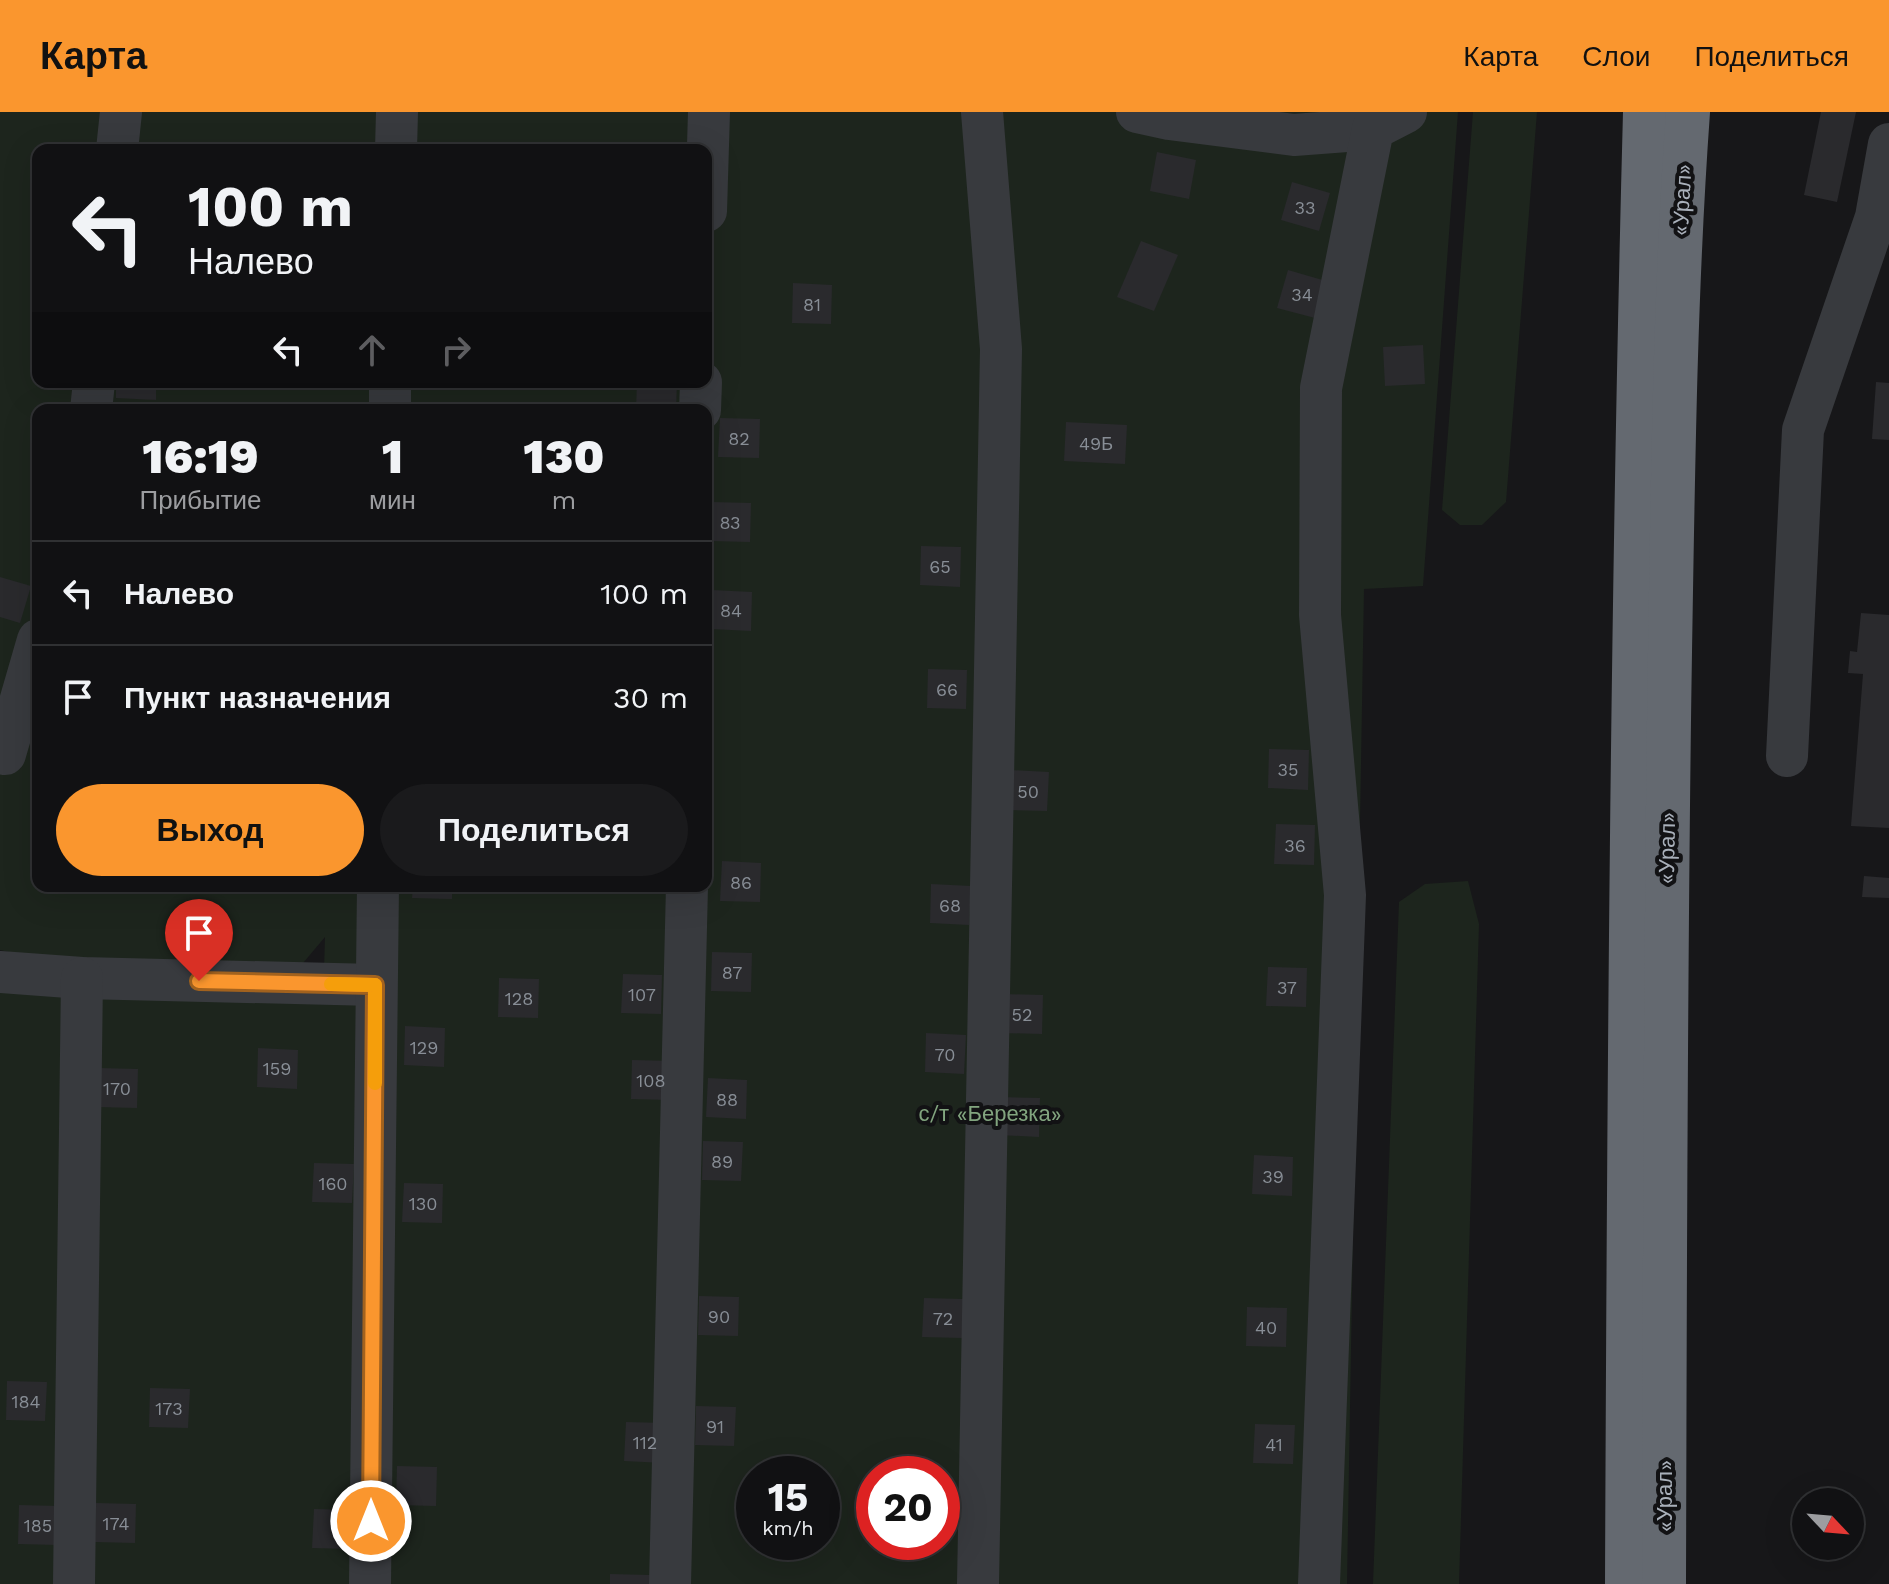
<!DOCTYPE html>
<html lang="ru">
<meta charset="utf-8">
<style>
:root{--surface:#111113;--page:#1a1a1c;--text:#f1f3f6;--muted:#9c9da0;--line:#303133;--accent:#fa962e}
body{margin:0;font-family:"Work Sans",sans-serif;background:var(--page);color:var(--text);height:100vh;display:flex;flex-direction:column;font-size:30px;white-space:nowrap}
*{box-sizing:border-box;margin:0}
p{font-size:26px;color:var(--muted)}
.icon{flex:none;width:44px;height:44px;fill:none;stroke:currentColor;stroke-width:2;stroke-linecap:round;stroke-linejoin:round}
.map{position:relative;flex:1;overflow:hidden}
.details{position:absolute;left:32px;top:292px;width:680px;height:488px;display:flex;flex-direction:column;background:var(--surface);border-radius:16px;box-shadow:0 8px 32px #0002,0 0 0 2px var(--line)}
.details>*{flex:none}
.banner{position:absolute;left:32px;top:32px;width:680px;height:244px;border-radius:16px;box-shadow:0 8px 32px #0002,0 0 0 2px var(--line);background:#111113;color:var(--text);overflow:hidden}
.needle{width:52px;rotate:116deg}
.controls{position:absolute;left:1792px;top:1376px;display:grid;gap:16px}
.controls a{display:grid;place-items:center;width:72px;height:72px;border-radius:50%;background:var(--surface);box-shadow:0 8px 32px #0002,0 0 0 2px var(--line);font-size:40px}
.speed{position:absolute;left:736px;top:1344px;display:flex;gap:16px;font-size:40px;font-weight:700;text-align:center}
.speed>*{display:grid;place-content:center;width:104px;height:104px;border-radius:50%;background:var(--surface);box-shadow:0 8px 32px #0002,0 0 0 2px var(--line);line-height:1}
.speed small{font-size:20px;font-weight:400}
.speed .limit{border:12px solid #d22;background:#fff;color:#111}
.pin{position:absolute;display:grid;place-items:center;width:68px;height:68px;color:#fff;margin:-82px -34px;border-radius:50% 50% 50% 0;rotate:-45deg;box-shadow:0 0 8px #0007}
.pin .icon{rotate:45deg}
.me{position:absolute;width:88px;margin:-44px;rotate:0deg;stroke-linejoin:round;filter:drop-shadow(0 0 6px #0008)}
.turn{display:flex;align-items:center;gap:28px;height:168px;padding:0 24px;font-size:36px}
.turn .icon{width:104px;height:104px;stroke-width:2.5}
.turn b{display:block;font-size:56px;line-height:68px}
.lanes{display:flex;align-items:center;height:76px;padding:0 24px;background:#0003;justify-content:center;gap:40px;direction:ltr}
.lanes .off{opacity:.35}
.eta{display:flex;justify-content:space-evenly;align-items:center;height:136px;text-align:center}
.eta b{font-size:48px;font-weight:800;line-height:56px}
.button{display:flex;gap:16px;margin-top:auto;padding:16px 24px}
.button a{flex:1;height:92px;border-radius:48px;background:var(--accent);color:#111;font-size:32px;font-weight:800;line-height:92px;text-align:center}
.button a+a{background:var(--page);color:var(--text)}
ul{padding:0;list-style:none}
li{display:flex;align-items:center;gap:24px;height:104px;padding:0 24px;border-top:2px solid var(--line)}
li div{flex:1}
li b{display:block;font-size:30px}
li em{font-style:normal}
header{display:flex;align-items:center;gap:48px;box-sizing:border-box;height:112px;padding:0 40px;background:var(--accent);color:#111}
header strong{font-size:38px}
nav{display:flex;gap:44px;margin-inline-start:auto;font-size:28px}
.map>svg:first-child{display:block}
</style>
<header>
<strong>Карта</strong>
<nav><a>Карта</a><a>Слои</a><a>Поделиться</a></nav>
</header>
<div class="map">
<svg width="1889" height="1472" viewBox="0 0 1889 1472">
<rect width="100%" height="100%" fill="#171719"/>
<g fill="#1d251d" fill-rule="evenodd">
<path d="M0,0h1458l-35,474 -59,3 -17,995h-1347v-600l323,18 2,-65 -27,32 -254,-9 -44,-10zM38,38h668v232h-668zM38,298h668v476h-668zM754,1362h68v68h-68zM874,1362h68v68h-68z"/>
<path d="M1473,0h64l-31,390 -24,23h-22l-18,-15z"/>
<path d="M1468,769l11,43 -20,660h-86l26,-682 26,-18z"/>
</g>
<g fill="#2a2a2d">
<path d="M1821,0h35l-19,90 -33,-7z"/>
<path d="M1157,40l39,8 -7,39 -39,-8z"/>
<path d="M1292,70l38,11 -11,38 -38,-11z"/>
<path d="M1141,129l37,14 -24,56 -37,-14z"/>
<path d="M1288,158l38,11 -11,37 -38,-10z"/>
<path d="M793,171l39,2 -1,39 -39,-1z"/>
<path d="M1423,233l2,39 -40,2 -2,-39z"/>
<path d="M116,270h40v18l-40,-2z"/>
<path d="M637,270h40l-1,28h-40z"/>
<path d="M1876,270l13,1v57l-17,-1z"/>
<path d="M720,306l40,1 -1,39 -41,-1z"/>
<path d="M1066,310l61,3 -2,39 -61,-3z"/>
<path d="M711,390l40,1 -1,39 -40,-1z"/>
<path d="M921,434l40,1 -1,40 -40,-2z"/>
<path d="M0,465l31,9 -11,37 -20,-6z"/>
<path d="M712,478l40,2 -1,39 -40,-2z"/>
<path d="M1861,501l28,2v213l-38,-2 12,-152 -15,-1 2,-22 7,1z"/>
<path d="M928,557l39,1 -1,39 -39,-1z"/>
<path d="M1269,637l40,1 -1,40 -40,-2z"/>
<path d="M1009,658l40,2 -2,39 -40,-1z"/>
<path d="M1276,712l39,1 -1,40 -40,-1z"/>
<path d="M722,749l39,2 -1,39 -40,-1z"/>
<path d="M1864,764l25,2v20l-27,-1z"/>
<path d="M931,772l40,2 -2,39 -39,-2z"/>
<path d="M413,774h39v13l-40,-1z"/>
<path d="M712,840l40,1 -1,39 -40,-1z"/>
<path d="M1268,855l39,1 -1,39 -40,-1z"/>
<path d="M623,862l39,1 -1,39 -40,-1z"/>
<path d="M499,866l40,1 -1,39 -40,-1z"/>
<path d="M1003,882l40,1 -1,39 -40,-1z"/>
<path d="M405,914l40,2 -1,39 -40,-2z"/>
<path d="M926,921l40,2 -2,39 -39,-2z"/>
<path d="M258,936l40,2 -1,39 -40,-2z"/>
<path d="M632,948l40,1 -1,39 -40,-1z"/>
<path d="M98,956l40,1 -1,39 -41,-1z"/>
<path d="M708,966l39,2 -1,39 -40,-2z"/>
<path d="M1000,985l40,1 -1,39 -40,-2z"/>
<path d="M703,1029l40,1 -2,39 -39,-1z"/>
<path d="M1254,1043l39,2 -1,39 -40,-2z"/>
<path d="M314,1051l40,1 -2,39 -40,-1z"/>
<path d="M404,1071l39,1 -1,39 -40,-1z"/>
<path d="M699,1184l40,1 -1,39 -40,-1z"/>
<path d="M924,1186l39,1 -1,39 -40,-1z"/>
<path d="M1247,1195l40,1 -1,39 -40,-1z"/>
<path d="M7,1269l40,1 -2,39 -39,-1z"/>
<path d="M150,1276l40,1 -2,39 -39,-1z"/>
<path d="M696,1294l40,1 -2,39 -39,-1z"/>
<path d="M626,1310l39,1 -1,40 -40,-2z"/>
<path d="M1255,1312l40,1 -2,39 -40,-1z"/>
<path d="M397,1354l40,1 -1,39 -40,-1z"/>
<path d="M96,1391l40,1 -1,39 -40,-1z"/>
<path d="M19,1393l40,1 -1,39 -40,-1z"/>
<path d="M314,1397l39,1 -1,39 -40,-1z"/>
<path d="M610,1462l40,1 -1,9h-39z"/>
</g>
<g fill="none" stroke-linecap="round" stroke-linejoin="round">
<g stroke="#383a3e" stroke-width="42">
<path d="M1137,0l32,7 125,16 79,-6"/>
<path d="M117,38l4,-38"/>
<path d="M396,38l1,-38"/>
<path d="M706,99l3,-99"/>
<path d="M91,298l3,-28"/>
<path d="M390,298v-28"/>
<path d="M700,298l1,-28"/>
<path d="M5,642l33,-114"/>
<path d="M1787,644l16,-326 73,-213 13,-73"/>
<path d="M0,860l82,6 293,7"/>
<path d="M74,1472l8,-606"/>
<path d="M370,1472l8,-698"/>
<path d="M670,1472l17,-698"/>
<path d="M978,1472l23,-1235 -19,-237"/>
<path d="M1319,1472l26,-689 -25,-280 1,-227 52,-259 33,-17"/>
</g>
<g stroke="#646970" stroke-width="44">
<path d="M1627,1472c2,-491 5,-981 18,-1472"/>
<path d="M1664,1472c1,-311 1,-622 6,-932 3,-180 5,-360 18,-540"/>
</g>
</g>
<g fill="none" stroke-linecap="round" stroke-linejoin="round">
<g stroke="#a2621e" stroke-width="20">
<path id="route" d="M199,869l176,4 -4,536"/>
</g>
<use href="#route" stroke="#fa962e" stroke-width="14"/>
<path stroke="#f59e0b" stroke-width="14" d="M331,872l44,1v98"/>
</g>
<g text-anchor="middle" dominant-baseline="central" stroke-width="8" stroke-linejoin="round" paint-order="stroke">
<g font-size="18" fill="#888e96">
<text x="1305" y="95">33</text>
<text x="1302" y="182">34</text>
<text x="812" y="192">81</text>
<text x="739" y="326">82</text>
<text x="1096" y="331">49Б</text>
<text x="730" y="410">83</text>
<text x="940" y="454">65</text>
<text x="731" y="498">84</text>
<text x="947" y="577">66</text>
<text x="1288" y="657">35</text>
<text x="1028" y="679">50</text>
<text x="1295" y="733">36</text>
<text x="741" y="770">86</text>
<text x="950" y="793">68</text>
<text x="732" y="860">87</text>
<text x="1287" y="875">37</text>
<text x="642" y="882">107</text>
<text x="519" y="886">128</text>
<text x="1022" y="902">52</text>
<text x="424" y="935">129</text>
<text x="945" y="942">70</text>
<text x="277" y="956">159</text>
<text x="651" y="968">108</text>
<text x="117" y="976">170</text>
<text x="727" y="987">88</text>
<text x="722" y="1049">89</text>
<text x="1273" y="1064">39</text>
<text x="333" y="1071">160</text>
<text x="423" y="1091">130</text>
<text x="719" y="1204">90</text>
<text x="943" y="1206">72</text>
<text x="1266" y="1215">40</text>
<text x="26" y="1289">184</text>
<text x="169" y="1296">173</text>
<text x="715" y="1314">91</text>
<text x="645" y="1330">112</text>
<text x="1274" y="1332">41</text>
<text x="116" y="1411">174</text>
<text x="38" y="1413">185</text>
</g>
<g font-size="22" fill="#a9b0ba" stroke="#121214">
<text transform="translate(1682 88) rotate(-87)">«Урал»</text>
<text transform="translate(1667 736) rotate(-89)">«Урал»</text>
<text transform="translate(1664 1384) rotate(-90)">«Урал»</text>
</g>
<g font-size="22" fill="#82a57f" stroke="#121214">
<text x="990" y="1001">с/т «Березка»</text>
</g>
</g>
</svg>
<div class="controls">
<a><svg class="needle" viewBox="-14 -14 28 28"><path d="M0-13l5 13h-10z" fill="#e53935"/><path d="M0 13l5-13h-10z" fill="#9c9da0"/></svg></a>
</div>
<div class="speed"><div>15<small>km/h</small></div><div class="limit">20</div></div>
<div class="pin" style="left:199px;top:869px;background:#d93025"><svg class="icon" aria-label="arrive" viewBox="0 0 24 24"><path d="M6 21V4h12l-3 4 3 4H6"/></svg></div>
<svg class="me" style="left:371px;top:1409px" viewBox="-20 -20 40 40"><circle r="17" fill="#fa962e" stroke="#fff" stroke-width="3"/><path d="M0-11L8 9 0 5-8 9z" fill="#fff"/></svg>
<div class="banner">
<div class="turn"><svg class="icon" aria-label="left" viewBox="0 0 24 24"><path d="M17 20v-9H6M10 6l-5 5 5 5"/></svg><div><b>100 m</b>Налево</div></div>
<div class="lanes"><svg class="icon" aria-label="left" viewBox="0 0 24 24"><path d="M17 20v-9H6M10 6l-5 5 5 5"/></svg><svg class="icon off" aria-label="ahead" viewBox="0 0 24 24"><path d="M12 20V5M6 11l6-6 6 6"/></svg><svg class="icon off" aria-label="right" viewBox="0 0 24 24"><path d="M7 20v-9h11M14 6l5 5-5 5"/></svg></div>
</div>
<section class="details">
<div class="eta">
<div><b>16:19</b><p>Прибытие</p></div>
<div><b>1</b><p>мин</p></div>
<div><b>130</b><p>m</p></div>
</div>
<ul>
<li><svg class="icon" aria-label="left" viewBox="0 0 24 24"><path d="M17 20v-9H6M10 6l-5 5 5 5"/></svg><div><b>Налево</b></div><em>100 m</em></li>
<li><svg class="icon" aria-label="arrive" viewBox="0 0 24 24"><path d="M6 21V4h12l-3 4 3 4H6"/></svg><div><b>Пункт назначения</b></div><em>30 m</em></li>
</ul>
<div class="button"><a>Выход</a><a>Поделиться</a></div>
</section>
</div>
